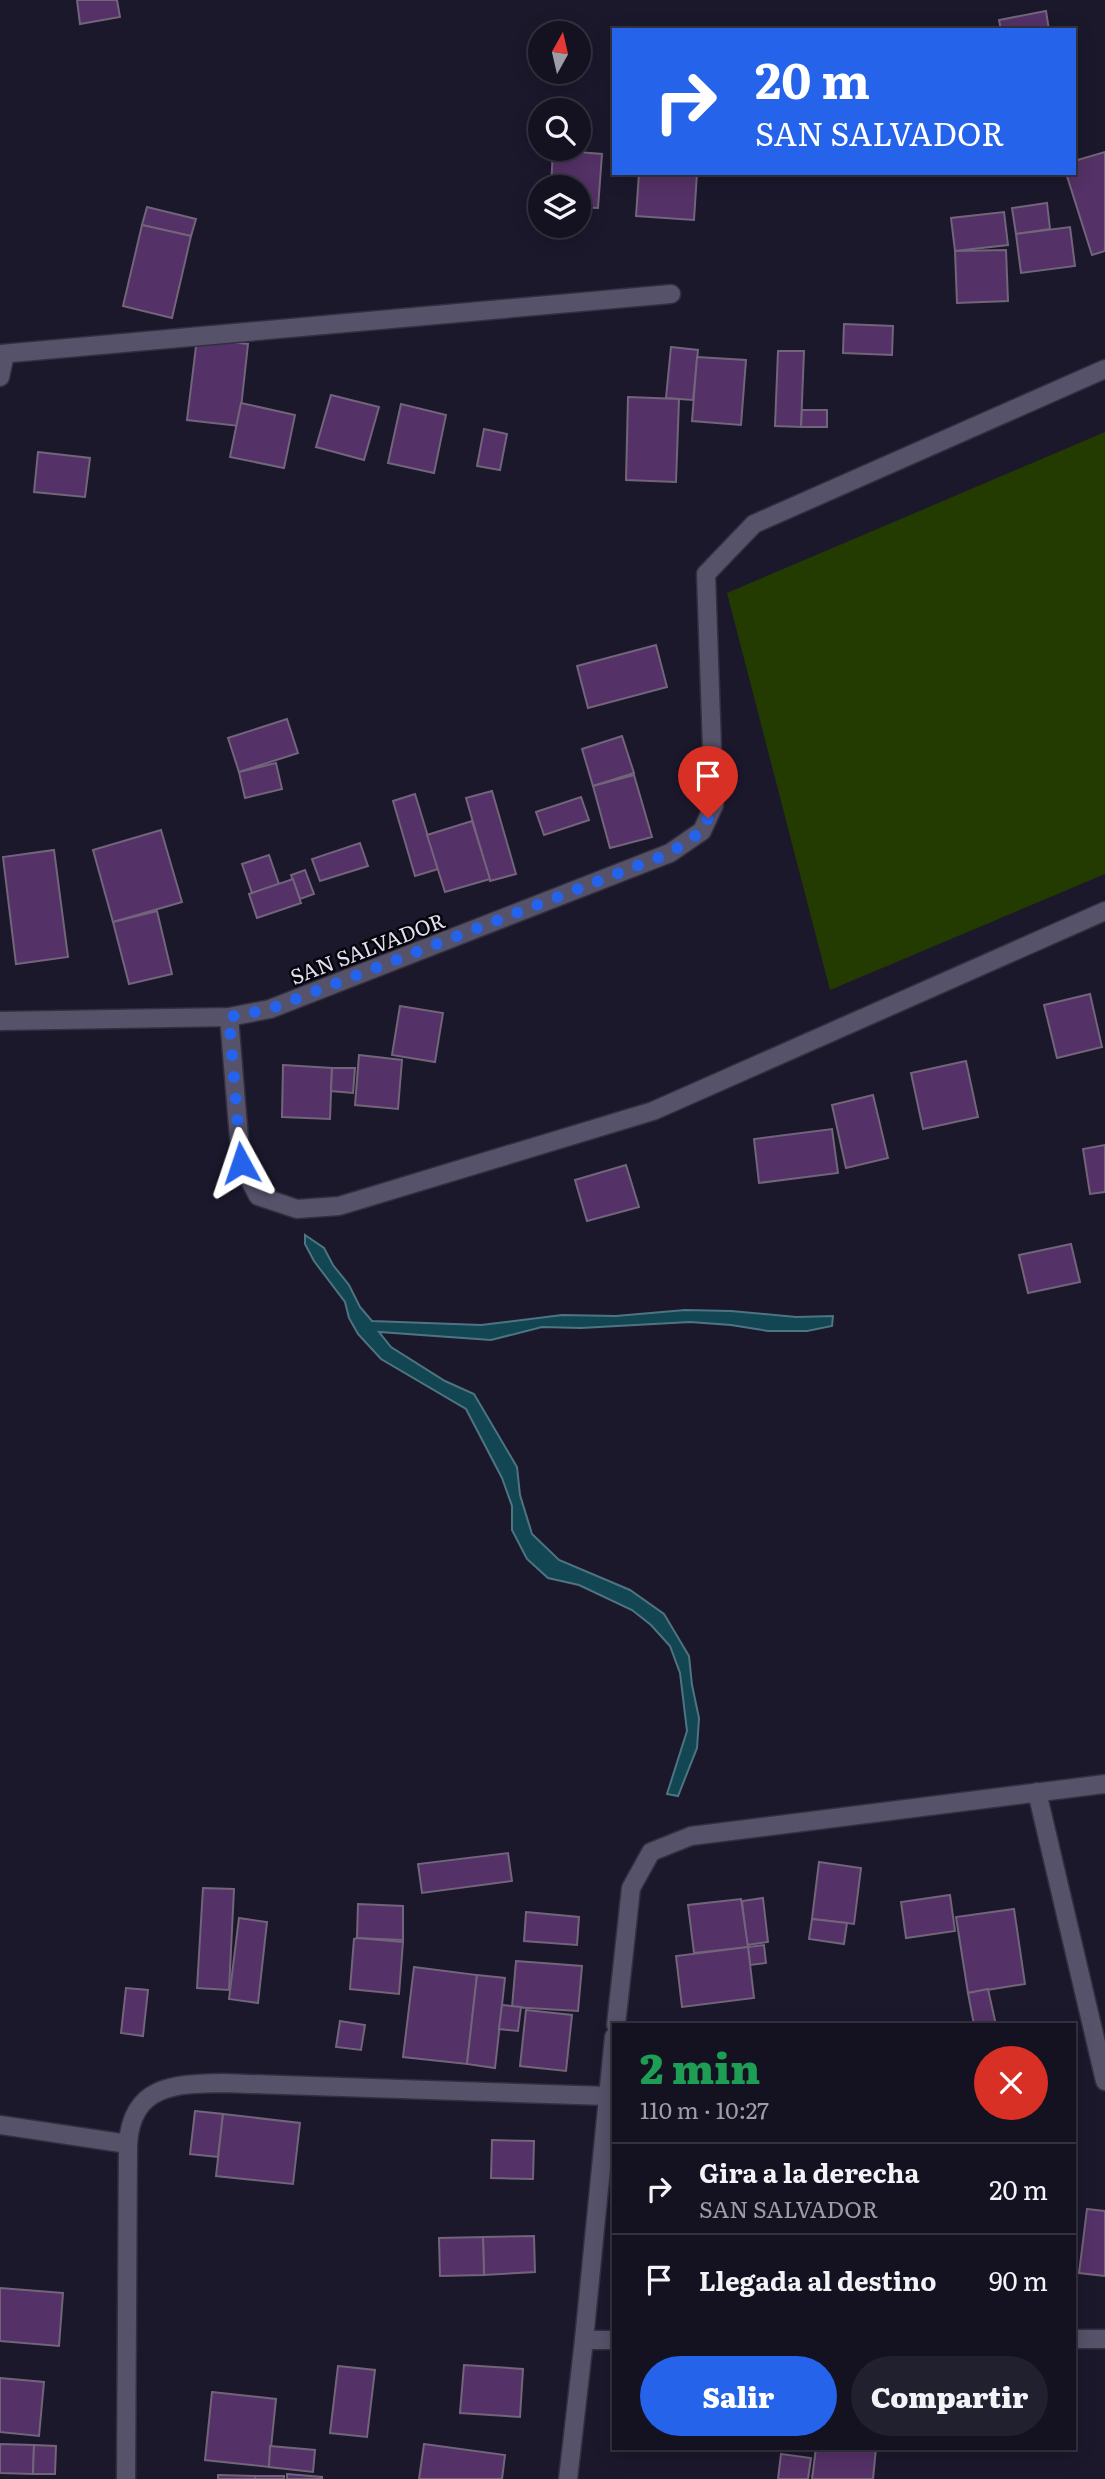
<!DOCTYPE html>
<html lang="es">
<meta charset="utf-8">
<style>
:root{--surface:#141221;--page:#21202e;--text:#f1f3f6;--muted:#9d9ea5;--line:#33323f;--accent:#2563eb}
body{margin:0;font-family:Literata,serif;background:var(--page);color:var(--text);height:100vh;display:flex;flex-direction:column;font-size:26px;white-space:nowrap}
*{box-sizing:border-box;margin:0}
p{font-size:23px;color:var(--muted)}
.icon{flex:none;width:38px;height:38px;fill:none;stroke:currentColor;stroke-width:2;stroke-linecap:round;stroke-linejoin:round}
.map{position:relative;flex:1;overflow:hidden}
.side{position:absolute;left:612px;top:2023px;width:464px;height:427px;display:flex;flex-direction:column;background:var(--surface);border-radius:0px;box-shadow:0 4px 18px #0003,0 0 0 2px var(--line)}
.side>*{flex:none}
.hud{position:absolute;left:612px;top:28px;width:464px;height:147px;border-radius:0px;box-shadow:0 4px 18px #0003,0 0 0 2px var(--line);background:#2563eb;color:#fff;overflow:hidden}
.needle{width:46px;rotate:8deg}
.tools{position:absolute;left:528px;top:21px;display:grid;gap:14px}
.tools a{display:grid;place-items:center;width:63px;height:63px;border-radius:50%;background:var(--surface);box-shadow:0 4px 18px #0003,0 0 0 2px var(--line);font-size:35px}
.pin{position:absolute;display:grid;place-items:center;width:60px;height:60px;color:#fff;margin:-72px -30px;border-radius:50% 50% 50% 0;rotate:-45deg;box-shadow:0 0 7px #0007}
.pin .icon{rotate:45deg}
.me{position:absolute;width:77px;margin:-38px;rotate:355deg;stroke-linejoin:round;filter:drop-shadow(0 0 5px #0008)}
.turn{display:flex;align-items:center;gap:24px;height:147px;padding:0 28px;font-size:32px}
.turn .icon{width:91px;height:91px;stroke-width:2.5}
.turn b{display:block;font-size:49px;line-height:60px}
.round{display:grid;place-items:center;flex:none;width:74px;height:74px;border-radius:37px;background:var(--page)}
.overview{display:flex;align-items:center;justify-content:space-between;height:119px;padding:0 28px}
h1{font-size:42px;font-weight:800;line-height:52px;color:#1e9e55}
.primary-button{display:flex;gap:14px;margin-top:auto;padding:14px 28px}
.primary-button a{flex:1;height:80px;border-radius:42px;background:var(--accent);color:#fff;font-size:28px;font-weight:800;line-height:80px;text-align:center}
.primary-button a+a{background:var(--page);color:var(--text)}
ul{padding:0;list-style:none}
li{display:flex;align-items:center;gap:21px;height:91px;padding:0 28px;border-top:2px solid var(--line)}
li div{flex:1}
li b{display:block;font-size:26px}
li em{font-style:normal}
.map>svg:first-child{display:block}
</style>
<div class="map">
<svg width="1105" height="2479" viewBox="0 0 1105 2479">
<rect width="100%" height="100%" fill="#1b182c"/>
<path fill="#233b00" d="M1105,432v442l-275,116 -103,-397z"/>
<path fill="#114652" stroke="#4f7481" stroke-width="2" d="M305,1235l19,13 9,17 16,20 11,22 12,14 109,4 81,-10 54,1 69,-6 46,1 65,6 37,-1 -1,10 -25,5h-39l-37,-6 -41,-3 -109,6 -39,-1 -51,13 -112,-8 12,15 54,34 29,13 43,73 3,28 12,39 27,26 71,30 34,24 25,42 3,29 7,33 -2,30 -19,48 -11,-2 20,-63 -7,-58 -10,-27 -19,-21 -19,-15 -53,-25 -31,-7 -21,-19 -15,-29v-24l-10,-28 -36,-69 -85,-50 -23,-25 -9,-16 -4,-16 -31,-41 -9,-17z"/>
<g fill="#543166" stroke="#72647a" stroke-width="2">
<path d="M77,0h40l3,17 -40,7z"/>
<path d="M1046,11l3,19h-48l-2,-10z"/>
<path d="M553,150l49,4 -4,54 -19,-1v-20h-28z"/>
<path d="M1105,152v99l-13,4 -26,-82h8v-12z"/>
<path d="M639,173h58l-3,47 -58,-4z"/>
<path d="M1047,203l3,26 -34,5 -4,-26z"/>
<path d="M147,207l49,12 -5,17 -49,-11z"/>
<path d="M1004,212l4,33 -53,6 -4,-33z"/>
<path d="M142,225l49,11 -19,82 -49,-12z"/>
<path d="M1070,227l5,39 -54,7 -5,-39z"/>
<path d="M1006,250l2,51 -51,2 -2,-52z"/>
<path d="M844,324l49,2 -1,29 -49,-2z"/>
<path d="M197,338l51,6 -9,82 -52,-6z"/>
<path d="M671,347l27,3 -5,50 -27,-2z"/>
<path d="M778,351h26l-3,76 -26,-1z"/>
<path d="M697,357l49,3 -5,65 -49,-4z"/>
<path d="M331,395l48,12 -15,53 -48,-13z"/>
<path d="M628,397l51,2 -3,83 -50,-2z"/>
<path d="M241,403l54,12 -11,53 -54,-11z"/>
<path d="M401,404l45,11 -12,58 -46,-10z"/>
<path d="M802,410h25v17h-26z"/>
<path d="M484,429l23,5 -7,36 -23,-4z"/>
<path d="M38,452l52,6 -5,39 -51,-5z"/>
<path d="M656,645l11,42 -79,21 -11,-42z"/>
<path d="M287,719l11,34 -59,19 -11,-34z"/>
<path d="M622,736l12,37 -41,13 -11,-37z"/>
<path d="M276,763l6,26 -37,9 -6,-26z"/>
<path d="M634,775l18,62 -42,11 -17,-62z"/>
<path d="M492,791l24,83 -26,7 -24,-83z"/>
<path d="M415,794l23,75 -23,7 -22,-75z"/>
<path d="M581,797l8,23 -45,15 -8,-23z"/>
<path d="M472,821l18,58 -45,13 -18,-57z"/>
<path d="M161,830l21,72 -69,20 -20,-72z"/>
<path d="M360,843l8,23 -48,15 -8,-22z"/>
<path d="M54,850l14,107 -52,7 -13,-107z"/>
<path d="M269,855l10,29 -27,9 -10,-29z"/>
<path d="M305,870l9,24 -14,5 -9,-24z"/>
<path d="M293,879l8,24 -44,15 -8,-24z"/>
<path d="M157,911l15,63 -43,10 -16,-62z"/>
<path d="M1090,994l12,53 -45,11 -13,-53z"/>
<path d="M400,1006l43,7 -8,49 -43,-7z"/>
<path d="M359,1055l43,5 -4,49 -43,-4z"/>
<path d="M966,1061l12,56 -55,12 -12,-56z"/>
<path d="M283,1065l49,3 -2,51 -48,-2z"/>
<path d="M332,1068h23l-2,25 -22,-2z"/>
<path d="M873,1095l15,63 -42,10 -14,-63z"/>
<path d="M832,1129l6,44 -79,10 -5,-44z"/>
<path d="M1105,1145v47l-15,2 -7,-45z"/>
<path d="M626,1165l13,42 -52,14 -12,-41z"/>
<path d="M1071,1244l9,38 -52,11 -9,-38z"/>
<path d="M508,1853l4,28 -90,12 -4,-29z"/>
<path d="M819,1862l42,6 -7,56 -42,-5z"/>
<path d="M203,1888l31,1 -5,101 -32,-2z"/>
<path d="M950,1895l5,36 -49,7 -5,-36z"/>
<path d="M763,1898l5,44 -21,3 -5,-44z"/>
<path d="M741,1899l7,48 -54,6 -6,-48z"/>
<path d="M358,1904l45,2v34l-46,-2z"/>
<path d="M1014,1909l11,75 -57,9 -12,-76z"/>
<path d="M526,1912l53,5 -2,28 -53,-4z"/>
<path d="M239,1918l28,4 -9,81 -29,-4z"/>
<path d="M812,1919l35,4 -3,21 -35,-5z"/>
<path d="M357,1938l46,4 -4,52 -49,-5 4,-50z"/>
<path d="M764,1945l2,18 -16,2 -2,-18z"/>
<path d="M748,1947l6,51 -72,9 -6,-51z"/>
<path d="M516,1961l66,5 -4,45 -66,-4z"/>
<path d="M414,1967l63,8 -10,89 -64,-7z"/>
<path d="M477,1975l28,3 -10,90 -28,-4z"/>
<path d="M126,1988l22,2 -5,46 -22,-3z"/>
<path d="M988,1989l8,36h-22l-6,-32z"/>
<path d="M502,2005l19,2 -3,24 -19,-2z"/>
<path d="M526,2010l46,5 -6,56 -46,-5z"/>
<path d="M340,2021l25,4 -4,25 -25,-3z"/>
<path d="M195,2111l28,3 -5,43 -28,-3z"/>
<path d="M223,2114l77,9 -7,61 -77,-8z"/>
<path d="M492,2140l42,1 -1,38 -42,-1z"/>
<path d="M1087,2209l18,2v65l-26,-3z"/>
<path d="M534,2236l1,36 -51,3 -1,-38z"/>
<path d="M483,2237l1,38 -44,1 -1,-38z"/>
<path d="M0,2288l63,5 -4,53 -59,-5z"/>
<path d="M464,2365l59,4 -3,48 -60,-4z"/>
<path d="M338,2366l37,4 -8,67 -37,-4z"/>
<path d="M0,2378l44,4 -5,54 -39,-4z"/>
<path d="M212,2392l64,7 -7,68 -64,-7z"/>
<path d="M0,2444l34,1 -1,29 -33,-1z"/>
<path d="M424,2444l81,11 -3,24h-83z"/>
<path d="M34,2445l22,1 -1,28h-22z"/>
<path d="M270,2446l45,4 -2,22 -44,-5z"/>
<path d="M816,2448h60l-3,31h-61z"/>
<path d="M781,2454l30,4 -3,21h-30z"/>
<path d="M287,2474l35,3v2h-35z"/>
<path d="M218,2475l37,1v3h-37z"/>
<rect x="255" y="2476" width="29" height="3"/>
</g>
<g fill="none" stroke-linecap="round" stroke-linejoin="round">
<g stroke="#32303f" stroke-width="21">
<path id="service" d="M1037,1792l68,289"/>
</g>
<g stroke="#32303f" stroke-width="21">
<g id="minor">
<path d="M0,354l671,-60"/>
<path d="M0,377l5,-23"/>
<path d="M229,1017l12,146 17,33 39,13 42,-3 314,-95 452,-200"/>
<path d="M0,1021l229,-4 41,-8 400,-156 32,-22 12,-26 -8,-231 48,-50 351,-155"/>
<path d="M616,2025l15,-137 20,-36 40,-16 414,-52"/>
<path d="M0,2125l128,19c4,-59 46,-60 94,-61l385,13"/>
<path d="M1074,2339h31"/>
<path d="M584,2340h30"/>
<path d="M126,2479l2,-335"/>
<path d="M568,2479l16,-139 30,-303"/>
</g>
</g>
<use href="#service" stroke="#55526a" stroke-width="18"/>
<use href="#minor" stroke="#55526a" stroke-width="18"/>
</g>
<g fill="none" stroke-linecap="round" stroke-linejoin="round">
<path stroke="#2563eb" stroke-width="12" stroke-dasharray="0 21.6" d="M241,1163l-12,-146 41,-8 400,-156 32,-22 6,-13"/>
</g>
<g text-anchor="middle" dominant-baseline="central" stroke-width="5" stroke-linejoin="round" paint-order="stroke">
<g font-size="21" fill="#e1e0ee" stroke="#06050c">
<text transform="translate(367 947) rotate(-21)">SAN SALVADOR</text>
</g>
</g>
</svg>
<div class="tools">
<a><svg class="needle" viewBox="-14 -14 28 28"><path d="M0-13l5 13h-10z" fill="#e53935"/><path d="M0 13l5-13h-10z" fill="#9d9ea5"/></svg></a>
<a><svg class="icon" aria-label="search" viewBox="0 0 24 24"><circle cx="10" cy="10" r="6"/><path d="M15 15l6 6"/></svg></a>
<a><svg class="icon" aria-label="layers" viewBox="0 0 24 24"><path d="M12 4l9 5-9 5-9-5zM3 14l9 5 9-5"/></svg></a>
</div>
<div class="pin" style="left:708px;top:818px;background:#d93025"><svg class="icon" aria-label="arrive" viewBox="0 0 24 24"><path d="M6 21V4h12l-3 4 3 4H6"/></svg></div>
<svg class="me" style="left:241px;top:1163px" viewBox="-20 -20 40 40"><path d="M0-17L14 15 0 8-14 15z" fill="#2563eb" stroke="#fff" stroke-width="4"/></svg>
<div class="hud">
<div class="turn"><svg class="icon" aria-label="right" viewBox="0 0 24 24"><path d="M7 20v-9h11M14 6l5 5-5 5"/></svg><div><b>20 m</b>SAN SALVADOR</div></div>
</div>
<section class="side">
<div class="overview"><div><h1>2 min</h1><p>110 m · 10:27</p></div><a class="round" style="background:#d93025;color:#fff"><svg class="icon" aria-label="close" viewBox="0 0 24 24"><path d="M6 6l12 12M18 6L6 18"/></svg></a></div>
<ul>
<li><svg class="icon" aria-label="right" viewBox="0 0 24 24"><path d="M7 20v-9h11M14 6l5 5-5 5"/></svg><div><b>Gira a la derecha</b><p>SAN SALVADOR</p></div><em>20 m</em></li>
<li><svg class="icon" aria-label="arrive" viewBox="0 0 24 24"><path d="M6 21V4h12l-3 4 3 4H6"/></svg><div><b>Llegada al destino</b></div><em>90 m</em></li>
</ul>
<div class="primary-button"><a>Salir</a><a>Compartir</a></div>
</section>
</div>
